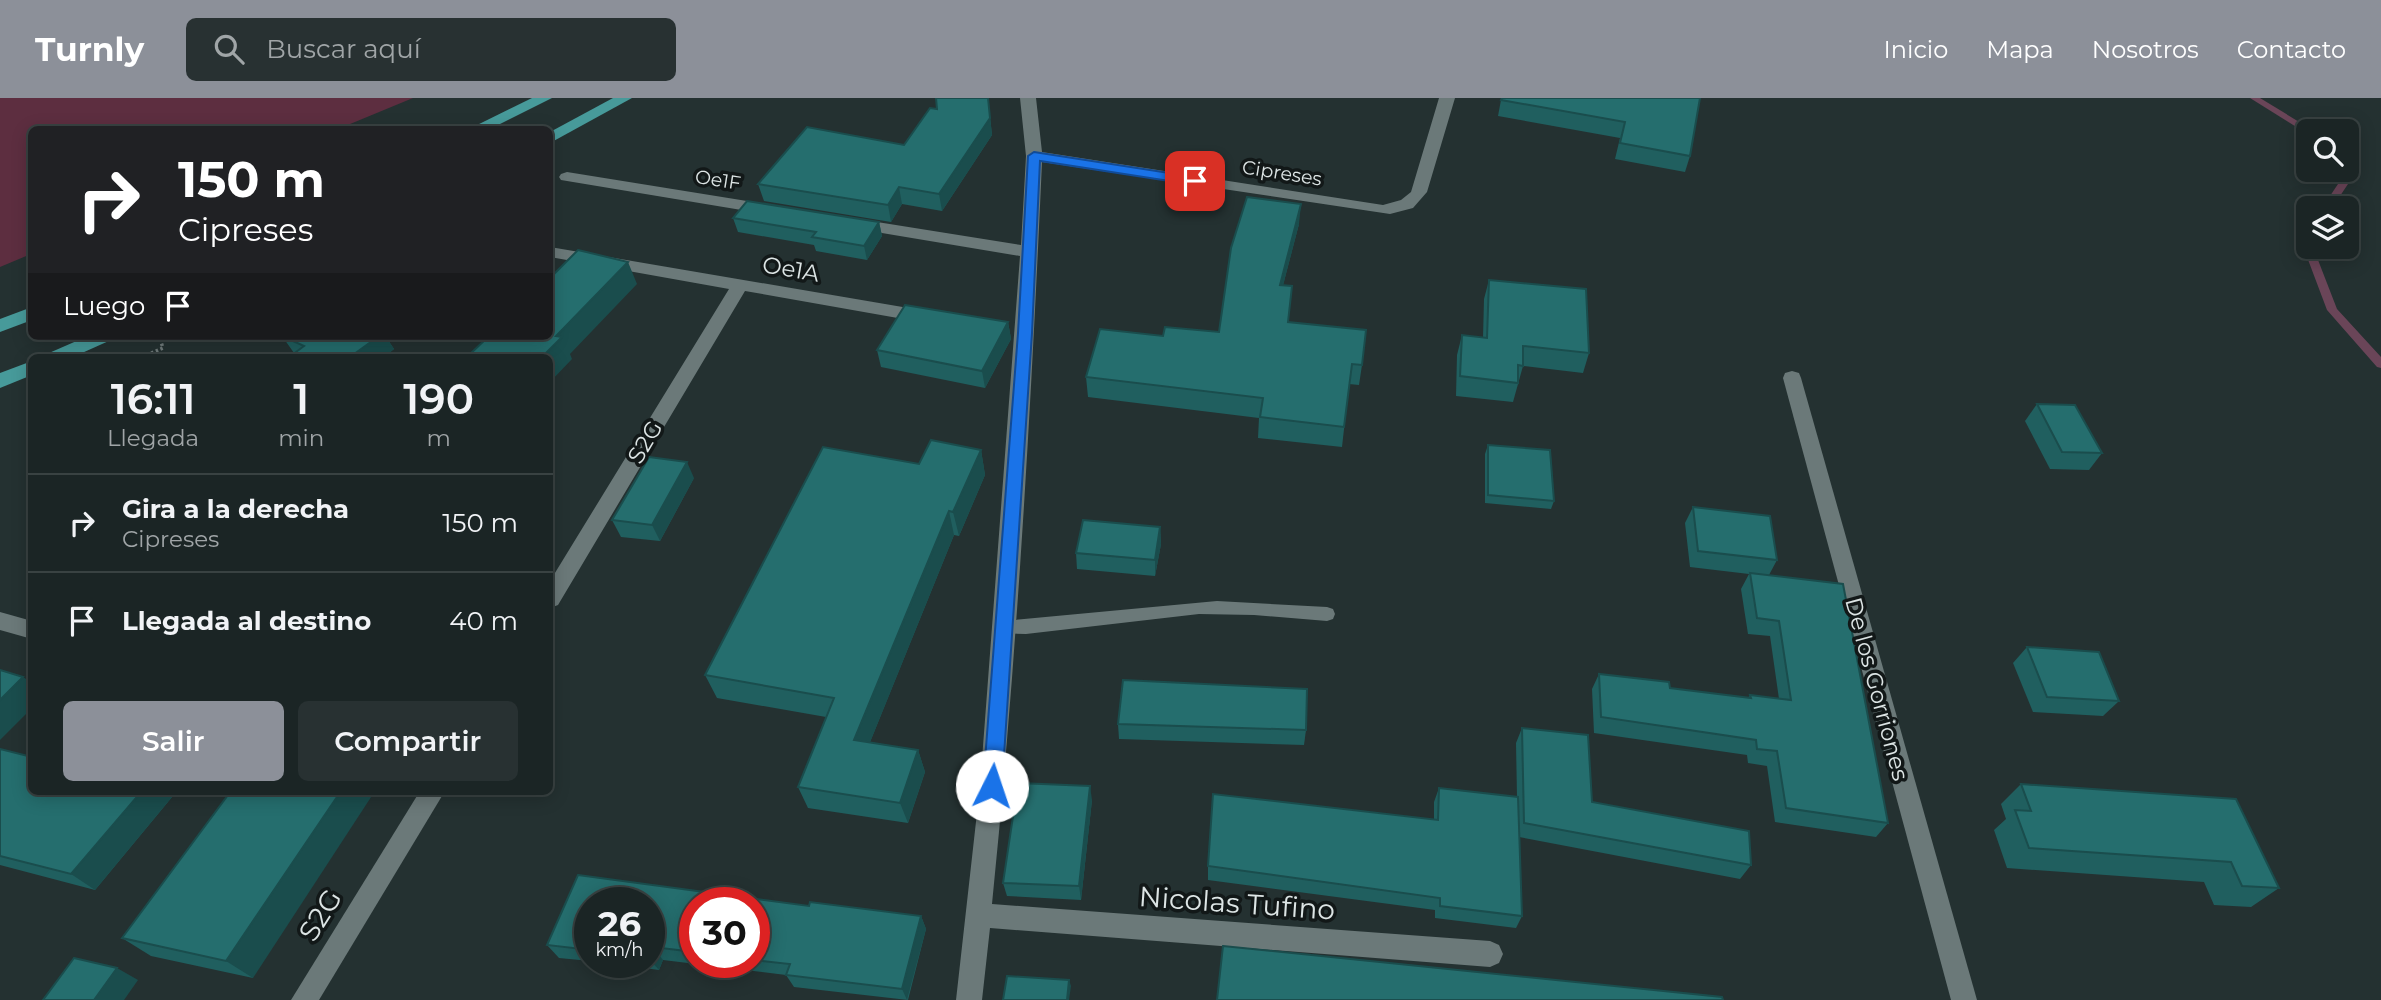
<!DOCTYPE html>
<html lang="es">
<meta charset="utf-8">
<style>
:root{--surface:#1b2525;--page:#283132;--text:#f1f3f6;--muted:#a0a5a7;--line:#394242;--accent:#8c9099}
body{margin:0;font-family:Montserrat,sans-serif;background:var(--page);color:var(--text);height:100vh;display:flex;flex-direction:column;font-size:26px;white-space:nowrap}
*{box-sizing:border-box;margin:0}
p{font-size:23px;color:var(--muted)}
.icon{flex:none;width:38px;height:38px;fill:none;stroke:currentColor;stroke-width:2;stroke-linecap:round;stroke-linejoin:round}
.map{position:relative;flex:1;overflow:hidden}
.sheet{position:absolute;left:28px;top:256px;width:525px;height:441px;display:flex;flex-direction:column;background:var(--surface);border-radius:10px;box-shadow:0 4px 18px #0003,0 0 0 2px var(--line)}
.sheet>*{flex:none}
.top-card{position:absolute;left:28px;top:28px;width:525px;height:214px;border-radius:10px;box-shadow:0 4px 18px #0003,0 0 0 2px var(--line);background:#202124;color:#fff;overflow:hidden}
.tools{position:absolute;left:2296px;top:21px;display:grid;gap:14px}
.tools a{display:grid;place-items:center;width:63px;height:63px;border-radius:10px;background:var(--surface);box-shadow:0 4px 18px #0003,0 0 0 2px var(--line);font-size:35px}
.speed{position:absolute;left:574px;top:789px;display:flex;gap:14px;font-size:35px;font-weight:700;text-align:center}
.speed>*{display:grid;place-content:center;width:91px;height:91px;border-radius:50%;background:var(--surface);box-shadow:0 4px 18px #0003,0 0 0 2px var(--line);line-height:1}
.speed small{font-size:18px;font-weight:400}
.speed .limit{border:10px solid #d22;background:#fff;color:#111}
.pin{position:absolute;display:grid;place-items:center;width:60px;height:60px;color:#fff;margin:-30px;border-radius:14px;box-shadow:0 4px 10px #0006}
.me{position:absolute;width:77px;margin:-38px;rotate:4deg;stroke-linejoin:round;filter:drop-shadow(0 0 5px #0008)}
.turn{display:flex;align-items:center;gap:24px;height:147px;padding:0 35px;font-size:32px}
.turn .icon{width:91px;height:91px;stroke-width:2.5}
.turn b{display:block;font-size:49px;line-height:60px}
.then{display:flex;align-items:center;height:66px;padding:0 35px;background:#0003;gap:14px;font-size:26px}
.eta{display:flex;justify-content:space-evenly;align-items:center;height:119px;text-align:center}
.eta b{font-size:42px;font-weight:600;line-height:49px}
.cta{display:flex;gap:14px;margin-top:auto;padding:14px 35px}
.cta a{flex:1;height:80px;border-radius:10px;background:var(--accent);color:#fff;font-size:28px;font-weight:600;line-height:80px;text-align:center}
.cta a+a{background:var(--page);color:var(--text)}
ul{padding:0;list-style:none}
li{display:flex;align-items:center;gap:21px;height:98px;padding:0 35px;border-top:2px solid var(--line)}
li div{flex:1}
li b{display:block;font-size:26px}
li em{font-style:normal}
header{display:flex;align-items:center;gap:42px;box-sizing:border-box;height:98px;padding:0 35px;background:var(--accent);color:#fff}
header strong{font-size:33px}
nav{display:flex;gap:38px;margin-inline-start:auto;font-size:24px}
.search{width:490px;height:63px;background:var(--page);display:flex;align-items:center;gap:18px;box-sizing:border-box;padding:0 24px;border-radius:10px;color:var(--muted);font-size:26px}
.map>svg:first-child{display:block}
</style>
<header>
<strong>Turnly</strong>
<div class="search"><svg class="icon" aria-label="search" viewBox="0 0 24 24"><circle cx="10" cy="10" r="6"/><path d="M15 15l6 6"/></svg>Buscar aquí</div>
<nav><a>Inicio</a><a>Mapa</a><a>Nosotros</a><a>Contacto</a></nav>
</header>
<div class="map">
<svg width="2381" height="902" viewBox="0 0 2381 902">
<rect width="100%" height="100%" fill="#243131"/>
<path fill="#5d2e40" d="M0,0h413l-75,31 -306,1 -1,124 -31,13z"/>
<g fill="none" stroke-linecap="round" stroke-linejoin="round">
<g fill="#6a4558" fill-rule="evenodd">
<path d="M2250,0h10l54,33 -8,2z"/>
<path d="M2332,72h10l6,14 -16,24h-10l16,-24z"/>
<path d="M2308,137v12h5l24,62 44,48v11l-4,-1 -50,-57 -26,-69 4,-5z"/>
</g>
<path stroke="#707b7b" stroke-width="3.5" stroke-dasharray="2.5 2.5" stroke-linecap="butt" d="M142,259l21,-9 -4,-12"/>
<path fill="#6b7979" fill-rule="evenodd" d="M1217,503l110,6 6,2 2,5 -2,5 -6,2 -73,-6 -55,-1 -173,20 -28,-1 -2,-5 2,-5 6,-2z"/>
<g fill="#6b7979" fill-rule="evenodd">
<path d="M1020,0h16l6,54 341,53 18,-5 10,-8 28,-94h16l-28,94 -14,16 -23,6 -348,-52c-11,247 -25,495 -50,742l498,37 9,4 4,9 -4,9 -9,4 -500,-39 -8,72h-26l24,-214 40,-530 -168,-28 -8,-5 8,-5 169,27 5,-89z"/>
<path d="M567,74l205,33 8,5 -8,5 -211,-35 -2,-3 2,-3z"/>
<path d="M550,149l376,64 9,6 -9,6 -181,-32 -187,314 -8,3v-27l179,-292 -179,-32z"/>
<path d="M1792,273l7,2 2,5 176,622h-26l-168,-622 2,-5z"/>
<path d="M0,514l32,9v18l-32,-9z"/>
<path d="M420,693h25l-126,209h-28z"/>
</g>
<g fill="#479a9a" fill-rule="evenodd">
<path d="M532,0h20l-64,32h-21z"/>
<path d="M613,0h19l-82,45v-11z"/>
<path d="M32,209v13l-32,12v-13z"/>
<path d="M88,238h26l-3,4 -38,17h-26l2,-4z"/>
<path d="M32,263v14l-32,13v-15z"/>
</g>
</g>
<g fill="#205f5f" fill-rule="evenodd">
<path d="M988,0l4,37 -50,76 -40,-7 -11,18 -127,-21 -6,-17 146,-39 33,-36z"/>
<path d="M1700,0l-10,58 -5,16 -70,-13 5,-21 -122,-22 3,-16z"/>
<path d="M733,120l146,4 3,14 -15,24 -51,-9 -2,-6 -76,-13z"/>
<path d="M1299,126l-16,61 6,37 73,43 -3,20 -10,-1 -7,63 -84,-9 1,-20 -171,-21 -2,-20 133,-45z"/>
<path d="M1489,182l100,73 -6,20 -60,-7 -10,36 -57,-6 1,-41 5,-20 21,3 1,-39z"/>
<path d="M1008,224l3,17 -26,49 -104,-21 -4,-17z"/>
<path d="M282,238h111l-5,4 6,9 -10,8h-91l-1,-2 2,-2z"/>
<path d="M2037,306l65,49 -13,17 -39,-1 -25,-48z"/>
<path d="M1488,347l66,56 -3,8 -66,-6v-49z"/>
<path d="M981,352l4,25 -26,61 -5,-1 -84,207 48,8 7,22 -17,51 -100,-15 -10,-21 28,-70 -109,-19 -12,-23 214,-211z"/>
<path d="M694,380l-34,63 -39,-4 -9,-17z"/>
<path d="M1693,409l84,53 -8,15 119,248 -12,14 -101,-15 -8,-56 -19,-3 -1,-8 -153,-22 -2,-44 7,-15 71,14 78,10 2,-3 29,4 -9,-63 -22,-2 -7,-45 8,-15 -59,-7 -5,-44z"/>
<path d="M1160,429l1,17 -6,32 -78,-7 -1,-16z"/>
<path d="M2027,549l92,54 -16,15 -70,-4 -20,-49z"/>
<path d="M1118,626l188,6 -2,15 -185,-6z"/>
<path d="M1522,630l70,74 159,63 -11,14 -221,-42 3,79 -6,12 -81,-10v-8l-227,-30v-14l226,-47v-17l5,-14 78,9 -1,-54z"/>
<path d="M0,651l32,42h145l-82,99 -95,-25z"/>
<path d="M2021,686l215,15 43,89 -28,19 -37,-2 -10,-23 -197,-14 -13,-38 12,-11 -5,-15z"/>
<path d="M231,693l22,187 -102,-22 -29,-18z"/>
<path d="M1092,702l-11,100 -74,-4 -4,-13z"/>
<path d="M578,777l231,31 1,-4 111,14 5,13 -18,71 -114,-13 -8,-12 -123,-15 -4,10 -61,-8h51v-59h-59v58l-31,-3 -12,-13zM695,805h59v59h-59z"/>
</g>
<g fill="#1a4d4d">
<path d="M988,0l4,37 -50,76 -3,-17z"/>
<path d="M899,89l3,17 -11,18 -3,-17z"/>
<path d="M1301,106l-2,20 -21,81 2,-20z"/>
<path d="M879,124l3,14 -15,24 -3,-14z"/>
<path d="M628,164l9,22 -67,70 2,5 -22,23v-25h-8l14,-21z"/>
<path d="M1008,224l3,17 -26,49 -3,-17z"/>
<path d="M377,238h16l-5,4 6,9 -10,8h-34z"/>
<path d="M981,352l4,25 -26,61 -6,-24z"/>
<path d="M687,364l7,16 -34,63 -8,-16z"/>
<path d="M949,413l5,24 -92,227 -8,-22z"/>
<path d="M1160,429l1,17 -6,32v-16z"/>
<path d="M23,579l9,6v25l-32,32v-40z"/>
<path d="M918,652l7,22 -17,51 -8,-20z"/>
<path d="M1090,688l2,14 -11,100 -2,-14z"/>
<path d="M142,693h35l-82,99 -24,-16z"/>
<path d="M341,693h34l-122,187 -27,-17z"/>
<path d="M921,818l5,13 -19,71 -5,-11z"/>
<path d="M653,849l10,13 -4,10 -10,-11z"/>
<path d="M117,870l21,12 -14,20h-30z"/>
<path d="M1069,882l2,6 -2,14h-2z"/>
</g>
<g fill="#256e6e" stroke="#1a4d4d" stroke-width="2">
<path d="M936,0h52l2,20 -51,76 -40,-7 -11,18 -130,-21 49,-57 97,18 26,-37 7,1z"/>
<path d="M1502,0h198l-10,58 -70,-13 5,-21 -124,-22z"/>
<path d="M1247,99l54,7 -21,81 12,1 -4,36 78,8 -4,35 -10,-1 -8,63 -84,-10 3,-19 -177,-21 14,-48 63,7 2,-9 54,5 12,-84z"/>
<path d="M747,103l132,21 -15,24 -52,-9 4,-5 -83,-14z"/>
<path d="M578,152l50,12 -72,74 6,1 -20,20h-75l22,-21h61v-58z"/>
<path d="M1489,182l97,9 3,64 -66,-7v20l-5,-1v18l-58,-7 2,-41 25,3z"/>
<path d="M905,207l103,17 -26,49 -105,-21z"/>
<path d="M282,238h97l-29,21h-54l-4,-2 12,-9z"/>
<path d="M2037,306l38,1 27,48 -40,-1z"/>
<path d="M931,342l50,10 -28,62 -4,-1 -95,229 64,10 -18,53 -102,-16 36,-89 -129,-23 118,-228 96,17z"/>
<path d="M1488,347l62,5 4,51 -66,-6z"/>
<path d="M649,359l38,5 -35,63 -40,-5z"/>
<path d="M1693,409l77,9 7,44 -79,-9z"/>
<path d="M1083,422l77,7 -5,33 -79,-7z"/>
<path d="M1750,475l93,11 45,239 -102,-15 -9,-57 -20,-2 -1,-9 -155,-23 -2,-43 70,8 1,6 81,10 -1,-3 41,5 -12,-79 -22,-3z"/>
<path d="M2027,549l72,5 20,49 -72,-4z"/>
<path d="M0,572l23,7 -23,23z"/>
<path d="M1123,582l184,9 -1,41 -188,-6z"/>
<path d="M1522,630l66,7 4,67 157,29 2,34 -227,-42z"/>
<path d="M0,651l32,8v34h110l-71,83 -71,-18z"/>
<path d="M1018,685l72,3 -11,100 -76,-3z"/>
<path d="M2021,686l215,15 43,89 -37,-2 -11,-24 -202,-14 -14,-38 16,1z"/>
<path d="M1439,690l79,9 4,119 -82,-10v-8l-232,-32 5,-72 225,26z"/>
<path d="M231,693h110l-115,170 -104,-23z"/>
<path d="M578,777l231,31 1,-4 111,14 -19,73 -116,-14 4,-11 -36,-4v-57h-59v49l-42,-5 -4,9v-53h-59v47l-43,-5z"/>
<path d="M1223,848l499,51 1,3h-506z"/>
<path d="M74,860l43,10 -23,32h-51z"/>
<path d="M1007,878l62,4 -2,20h-64z"/>
</g>
<path fill="#1a73e8" stroke="#114b97" stroke-width="2" d="M1034,54l161,25 7,4 -7,4 -155,-24 -8,172 -30,453 -3,6 -7,2 -6,-2 -3,-6 35,-453 10,-177z"/>
<g text-anchor="middle" dominant-baseline="central" stroke-width="7" stroke-linejoin="round" paint-order="stroke">
<g font-size="19" fill="#dde5e5" stroke="#121818">
<text transform="translate(1282 75) rotate(9)">Cipreses</text>
<text transform="translate(718 82) rotate(9)">Oe1F</text>
</g>
<g font-size="23" fill="#dde5e5" stroke="#121818">
<text transform="translate(791 171) rotate(10)">Oe1A</text>
<text transform="translate(645 344) rotate(-59)">S2G</text>
<text transform="translate(1877 591) rotate(75)">De los Gorriones</text>
</g>
<g font-size="28" fill="#dde5e5" stroke="#121818">
<text transform="translate(1237 805) rotate(4)">Nicolas Tufino</text>
<text transform="translate(320 817) rotate(-58)">S2G</text>
</g>
</g>
</svg>
<div class="tools">
<a><svg class="icon" aria-label="search" viewBox="0 0 24 24"><circle cx="10" cy="10" r="6"/><path d="M15 15l6 6"/></svg></a>
<a><svg class="icon" aria-label="layers" viewBox="0 0 24 24"><path d="M12 4l9 5-9 5-9-5zM3 14l9 5 9-5"/></svg></a>
</div>
<div class="speed"><div>26<small>km/h</small></div><div class="limit">30</div></div>
<div class="pin" style="left:1195px;top:83px;background:#d93025"><svg class="icon" aria-label="arrive" viewBox="0 0 24 24"><path d="M6 21V4h12l-3 4 3 4H6"/></svg></div>
<svg class="me" style="left:992px;top:688px" viewBox="-20 -20 40 40"><circle r="19" fill="#fff"/><path d="M0-13L10 11 0 6-10 11z" fill="#1a73e8"/></svg>
<div class="top-card">
<div class="turn"><svg class="icon" aria-label="right" viewBox="0 0 24 24"><path d="M7 20v-9h11M14 6l5 5-5 5"/></svg><div><b>150 m</b>Cipreses</div></div>
<div class="then">Luego<svg class="icon" aria-label="arrive" viewBox="0 0 24 24"><path d="M6 21V4h12l-3 4 3 4H6"/></svg></div>
</div>
<section class="sheet">
<div class="eta">
<div><b>16:11</b><p>Llegada</p></div>
<div><b>1</b><p>min</p></div>
<div><b>190</b><p>m</p></div>
</div>
<ul>
<li><svg class="icon" aria-label="right" viewBox="0 0 24 24"><path d="M7 20v-9h11M14 6l5 5-5 5"/></svg><div><b>Gira a la derecha</b><p>Cipreses</p></div><em>150 m</em></li>
<li><svg class="icon" aria-label="arrive" viewBox="0 0 24 24"><path d="M6 21V4h12l-3 4 3 4H6"/></svg><div><b>Llegada al destino</b></div><em>40 m</em></li>
</ul>
<div class="cta"><a>Salir</a><a>Compartir</a></div>
</section>
</div>
